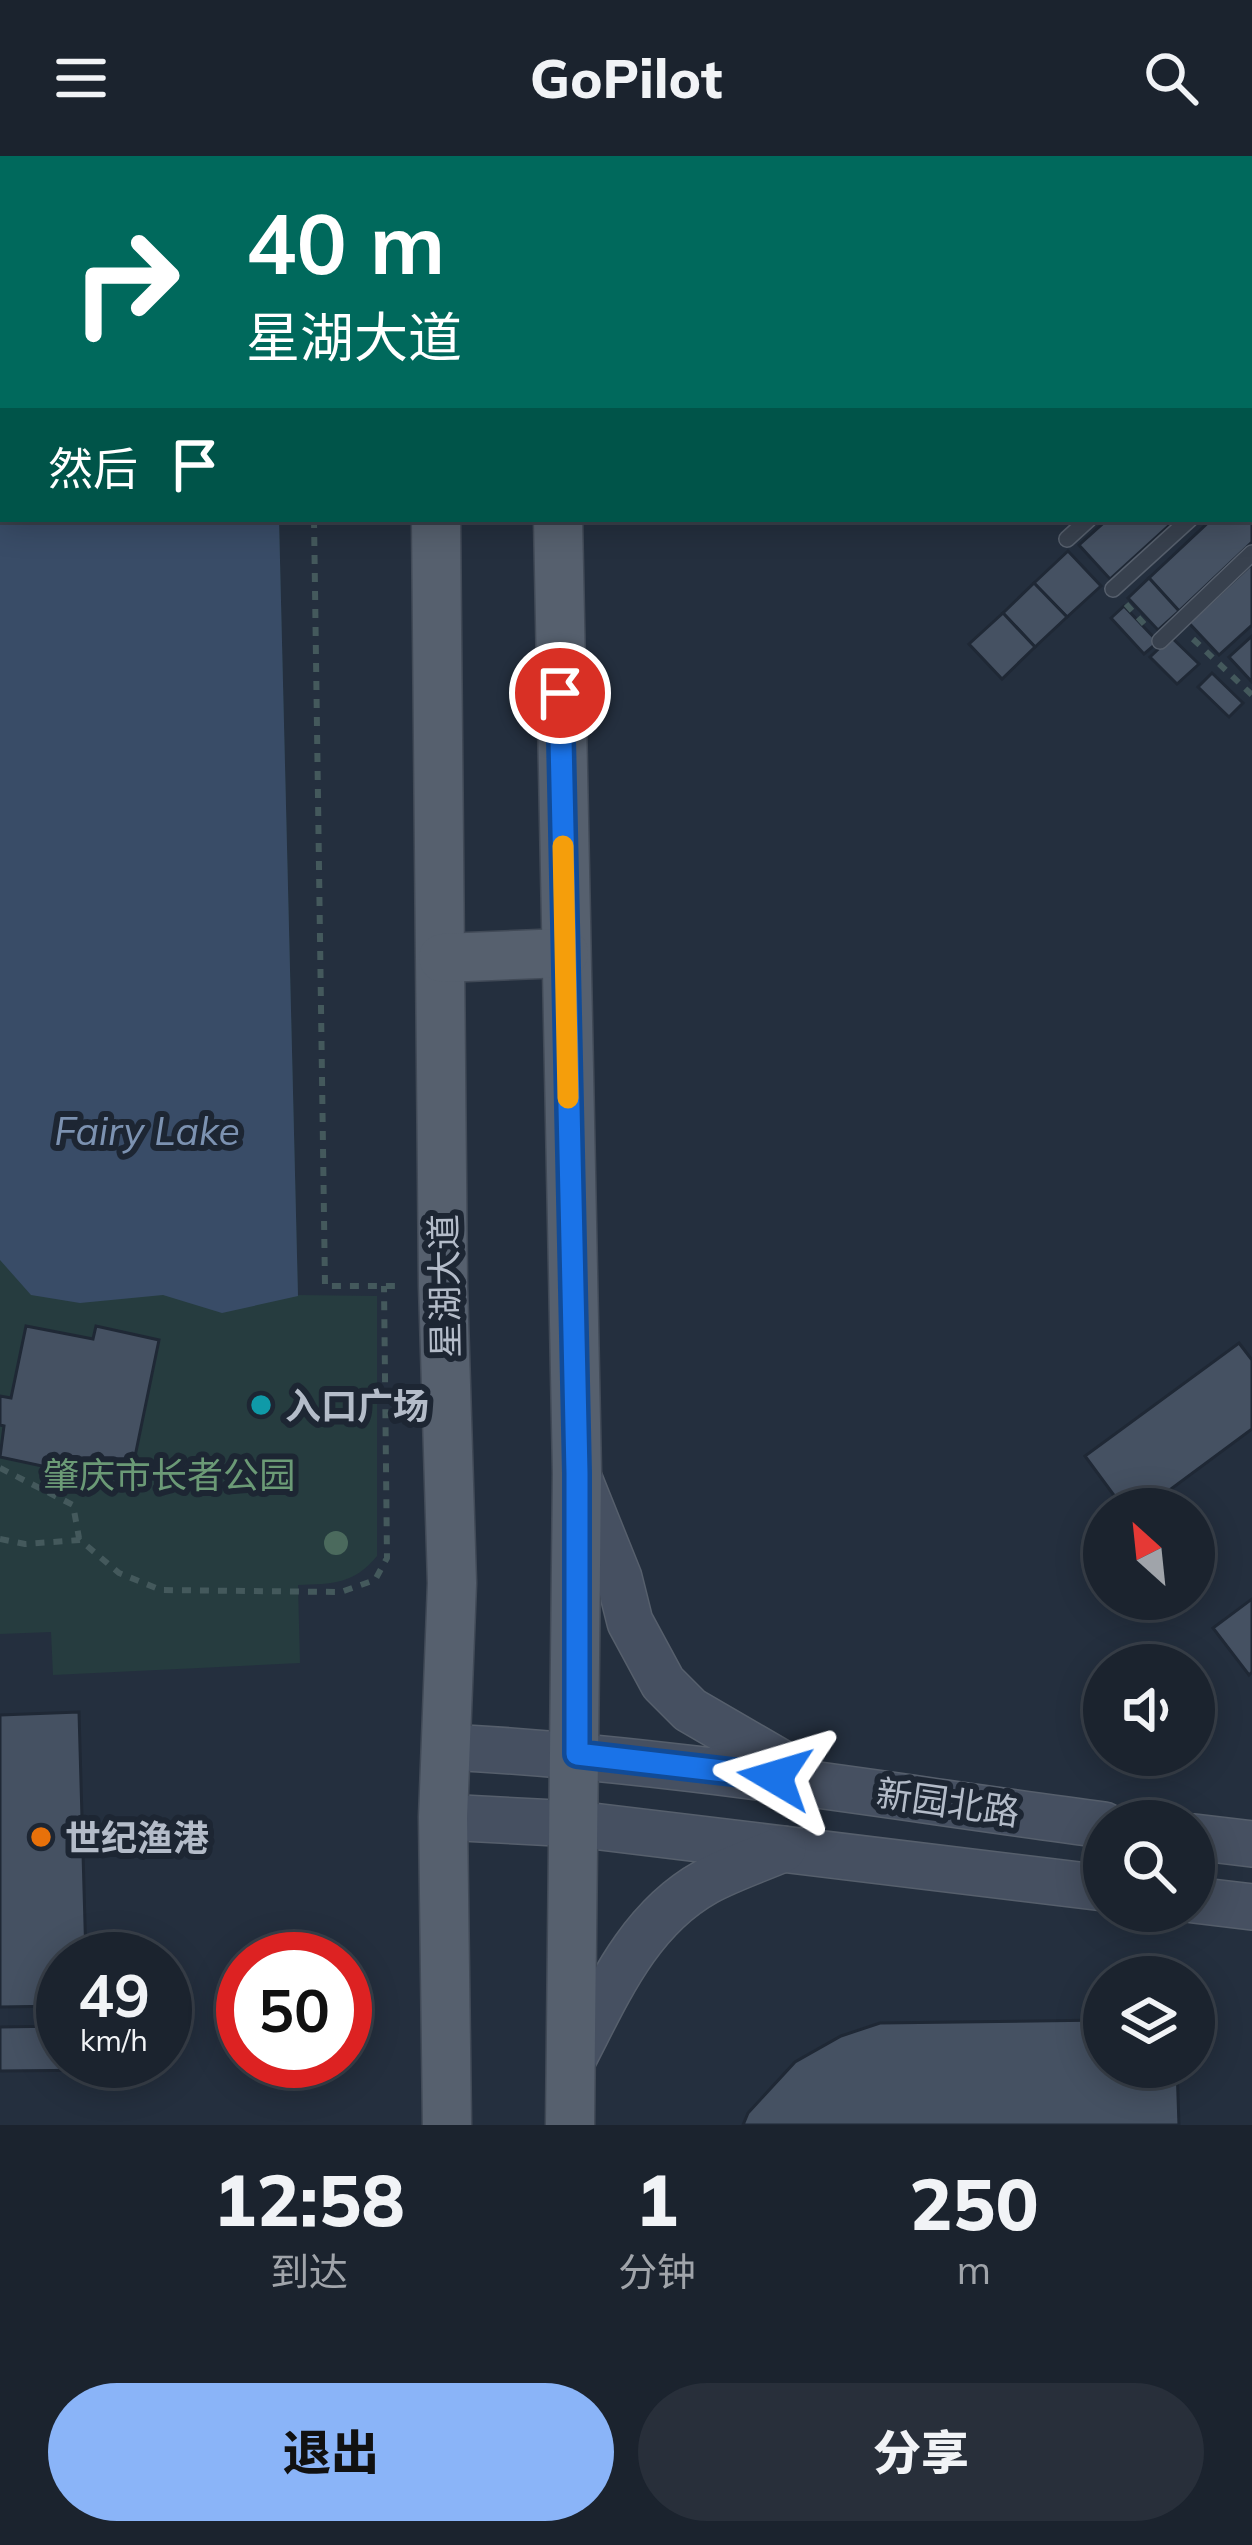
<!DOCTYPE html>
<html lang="zh">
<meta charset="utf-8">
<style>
:root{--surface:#1b232e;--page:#282f3a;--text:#f1f3f6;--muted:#a0a4aa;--line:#39404a;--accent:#8ab4f8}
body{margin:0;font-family:Mulish,"Noto Sans SC",sans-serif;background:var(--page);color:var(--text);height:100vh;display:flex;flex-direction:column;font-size:45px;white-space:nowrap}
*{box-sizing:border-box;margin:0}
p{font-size:39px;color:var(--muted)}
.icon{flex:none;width:66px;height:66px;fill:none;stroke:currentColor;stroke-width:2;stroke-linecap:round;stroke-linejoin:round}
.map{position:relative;height:1969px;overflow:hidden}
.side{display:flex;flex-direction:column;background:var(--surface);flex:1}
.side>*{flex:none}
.guide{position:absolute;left:0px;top:0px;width:1254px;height:366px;box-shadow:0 6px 30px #0003,0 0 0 3px var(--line);background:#00695c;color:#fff;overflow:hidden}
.needle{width:78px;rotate:333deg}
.fabs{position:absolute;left:1083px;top:1332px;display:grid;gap:24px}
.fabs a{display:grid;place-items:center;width:132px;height:132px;border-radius:50%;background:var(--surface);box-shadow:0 6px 30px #0003,0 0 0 3px var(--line);font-size:60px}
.speed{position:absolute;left:36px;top:1776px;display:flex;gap:24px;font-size:60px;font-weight:700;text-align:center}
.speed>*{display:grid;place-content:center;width:156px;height:156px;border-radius:50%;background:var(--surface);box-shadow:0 6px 30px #0003,0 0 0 3px var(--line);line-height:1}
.speed small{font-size:30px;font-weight:400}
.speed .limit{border:18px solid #d22;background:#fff;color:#111}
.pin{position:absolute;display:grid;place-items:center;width:102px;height:102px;color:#fff;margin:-51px;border:6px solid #fff;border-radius:50%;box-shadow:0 3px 12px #0007}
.me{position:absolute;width:132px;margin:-66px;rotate:277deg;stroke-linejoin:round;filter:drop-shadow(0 0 9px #0008)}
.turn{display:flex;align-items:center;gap:42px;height:252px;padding:0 48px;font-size:54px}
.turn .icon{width:156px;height:156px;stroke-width:2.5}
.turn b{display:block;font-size:84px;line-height:102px}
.then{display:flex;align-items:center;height:114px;padding:0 48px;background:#0003;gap:24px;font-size:45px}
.eta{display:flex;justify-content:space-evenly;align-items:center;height:204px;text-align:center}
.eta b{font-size:72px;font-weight:800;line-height:84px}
.button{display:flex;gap:24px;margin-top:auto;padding:24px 48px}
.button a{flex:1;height:138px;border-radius:72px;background:var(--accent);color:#111;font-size:48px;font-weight:800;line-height:138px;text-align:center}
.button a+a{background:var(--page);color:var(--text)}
header{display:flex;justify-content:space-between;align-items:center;height:156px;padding:0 48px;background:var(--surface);font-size:54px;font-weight:800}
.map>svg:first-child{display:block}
</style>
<header><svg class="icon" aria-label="menu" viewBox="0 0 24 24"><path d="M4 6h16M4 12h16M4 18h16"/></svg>GoPilot<svg class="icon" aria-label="search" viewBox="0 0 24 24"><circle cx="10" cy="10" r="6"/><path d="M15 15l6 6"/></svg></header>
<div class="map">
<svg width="1252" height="1969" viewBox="0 0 1252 1969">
<rect width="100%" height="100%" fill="#242f3e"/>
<path fill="#263c3f" d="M0,0h270l-267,3v360h276l19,776 79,1v260c-23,28 -44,28 -79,29l2,78 -247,12 -2,-43 -51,2z"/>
<path fill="#394c67" d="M0,0h270l-267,3v360h276l19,777 -76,17 -59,-18 -83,8 -49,-8 -31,-35z"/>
<g fill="#455162" stroke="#1f2835" stroke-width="3">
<path d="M1252,326v60l-73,69 -30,-33 63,-59h39z"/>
<path d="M1108,363h68l-66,60 -31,-34z"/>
<path d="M1068,395l33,35 -34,31 -33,-34z"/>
<path d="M1252,408v61l-33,30 -30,-32z"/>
<path d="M1149,422l30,33 -21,19 -30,-32z"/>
<path d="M1034,427l33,34 -32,30 -32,-34z"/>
<path d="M1124,450l34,36 -14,12 -33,-36z"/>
<path d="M1003,457l32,34 -33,32 -33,-35z"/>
<path d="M1252,480v46l-23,-25z"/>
<path d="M1171,481l28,27 -22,20 -27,-27z"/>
<path d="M1212,517l31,30 -14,14 -31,-30z"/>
<path d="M26,1170l67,13 3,-13 63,14 -27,131 -73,-15 -3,13 -56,-12 4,-31 -4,-1v-29l11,2z"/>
<path d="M1239,1187l13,17v69l-108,80h-20l-39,-53z"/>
<path d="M1252,1443v73l-3,3 -36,-47z"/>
<path d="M79,1556l7,247h-23v47l-63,1v-292z"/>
<path d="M1104,1864v47h73l2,58h-436l5,-12 47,-51 46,-26 39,-13z"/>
<path d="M63,1870v35h41v9l-104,1v-44z"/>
</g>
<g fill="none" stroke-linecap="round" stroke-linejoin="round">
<g stroke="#565f6c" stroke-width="18">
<g id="lane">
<path d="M1251,307l1,-1"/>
<path d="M1067,383l22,-20"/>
<path d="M1113,433l77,-70"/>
<path d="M1160,485l92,-88"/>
</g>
</g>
<g stroke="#565f6c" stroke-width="33">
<g id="street">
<path d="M950,0l9,3"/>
<path d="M1251,274l1,2"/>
</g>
</g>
<g stroke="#565f6c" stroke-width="48">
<g id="secondary">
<path d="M578,1320l41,102 11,44 33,61 27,27 105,61"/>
<path d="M446,1591c221,11 438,49 658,78"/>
<path d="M443,1661l133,7 528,64"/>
<path d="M1194,1681l58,7"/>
<path d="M1194,1744l58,7"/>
<path d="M570,1909c36,-68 66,-144 136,-183 24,-13 51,-22 77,-33"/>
</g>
</g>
<g stroke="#414a57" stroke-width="51">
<g id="primary">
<path d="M431,0v3"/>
<path d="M552,0v3"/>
<path d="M436,363l7,767 9,297 -9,234 4,308"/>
<path d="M558,363l19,954 -7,652"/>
<path d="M443,802l121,-5"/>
</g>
</g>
<g stroke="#44595c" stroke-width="6" stroke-dasharray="9 9" stroke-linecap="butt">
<path d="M309,0v3"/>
<path d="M314,363l11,767h78"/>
<path d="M1126,448l19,21"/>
<path d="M1193,483l59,56"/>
<path d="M0,1312l73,37 6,33"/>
<path d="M0,1383l25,5 55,-4 39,33 42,17 180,2 34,-12 12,-22 -3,-272"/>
</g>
<use href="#lane" stroke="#38414e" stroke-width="15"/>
<use href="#street" stroke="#38414e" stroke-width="30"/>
<use href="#secondary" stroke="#465061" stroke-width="45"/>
<use href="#primary" stroke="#56606e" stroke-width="48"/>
</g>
<circle fill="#4b6a5d" cx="336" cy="1387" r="12"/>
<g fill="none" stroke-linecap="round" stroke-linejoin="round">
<g stroke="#114b97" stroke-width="30">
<path id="route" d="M560,537l17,780v281l198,23"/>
</g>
<use href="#route" stroke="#1a73e8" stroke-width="21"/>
<path stroke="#f59e0b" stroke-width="21" d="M563,690l5,252"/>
</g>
<circle fill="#0f9aa8" stroke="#1d2633" stroke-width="4.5" cx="261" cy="1249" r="12"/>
<circle fill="#e8710a" stroke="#1d2633" stroke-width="4.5" cx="41" cy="1681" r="12"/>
<g text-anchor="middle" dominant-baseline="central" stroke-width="12" stroke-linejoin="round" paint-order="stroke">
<g font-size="36" fill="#b4bcc9" stroke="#1d2633">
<text transform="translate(444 1130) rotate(-91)">星湖大道</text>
<text transform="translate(948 1646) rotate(8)">新园北路</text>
</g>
<g font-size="36" font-weight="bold" fill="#b4bcc9" stroke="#1d2633" text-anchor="start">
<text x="285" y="1249">入口广场</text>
<text x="65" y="1681">世纪渔港</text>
</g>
<g font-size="36" fill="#6b9a76" stroke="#1d2633">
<text x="169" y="1318">肇庆市长者公园</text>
</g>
<g font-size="39" font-style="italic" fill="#7c92b1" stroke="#1d2633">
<text x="147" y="974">Fairy Lake</text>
</g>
</g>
</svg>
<div class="fabs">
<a><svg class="needle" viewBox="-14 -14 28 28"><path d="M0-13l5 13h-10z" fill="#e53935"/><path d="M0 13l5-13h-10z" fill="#a0a4aa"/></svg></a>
<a><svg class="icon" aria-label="sound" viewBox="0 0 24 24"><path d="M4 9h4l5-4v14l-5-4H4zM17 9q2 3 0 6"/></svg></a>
<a><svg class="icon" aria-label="search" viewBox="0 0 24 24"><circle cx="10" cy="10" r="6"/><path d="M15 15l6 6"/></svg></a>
<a><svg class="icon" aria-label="layers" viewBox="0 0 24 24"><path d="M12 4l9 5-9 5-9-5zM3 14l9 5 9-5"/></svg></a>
</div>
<div class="speed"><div>49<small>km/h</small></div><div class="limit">50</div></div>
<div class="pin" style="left:560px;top:537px;background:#d93025"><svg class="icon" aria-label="arrive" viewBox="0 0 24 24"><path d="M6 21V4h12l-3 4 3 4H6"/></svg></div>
<svg class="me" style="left:775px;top:1621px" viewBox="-20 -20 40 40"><path d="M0-17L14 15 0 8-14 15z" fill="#1a73e8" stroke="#fff" stroke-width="4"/></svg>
<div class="guide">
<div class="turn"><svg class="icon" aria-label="right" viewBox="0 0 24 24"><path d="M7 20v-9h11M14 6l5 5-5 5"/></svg><div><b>40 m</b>星湖大道</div></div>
<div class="then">然后<svg class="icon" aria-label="arrive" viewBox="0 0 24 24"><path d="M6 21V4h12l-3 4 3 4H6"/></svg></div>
</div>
</div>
<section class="side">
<div class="eta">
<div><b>12:58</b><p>到达</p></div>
<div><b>1</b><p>分钟</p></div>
<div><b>250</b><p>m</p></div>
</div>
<div class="button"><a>退出</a><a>分享</a></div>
</section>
